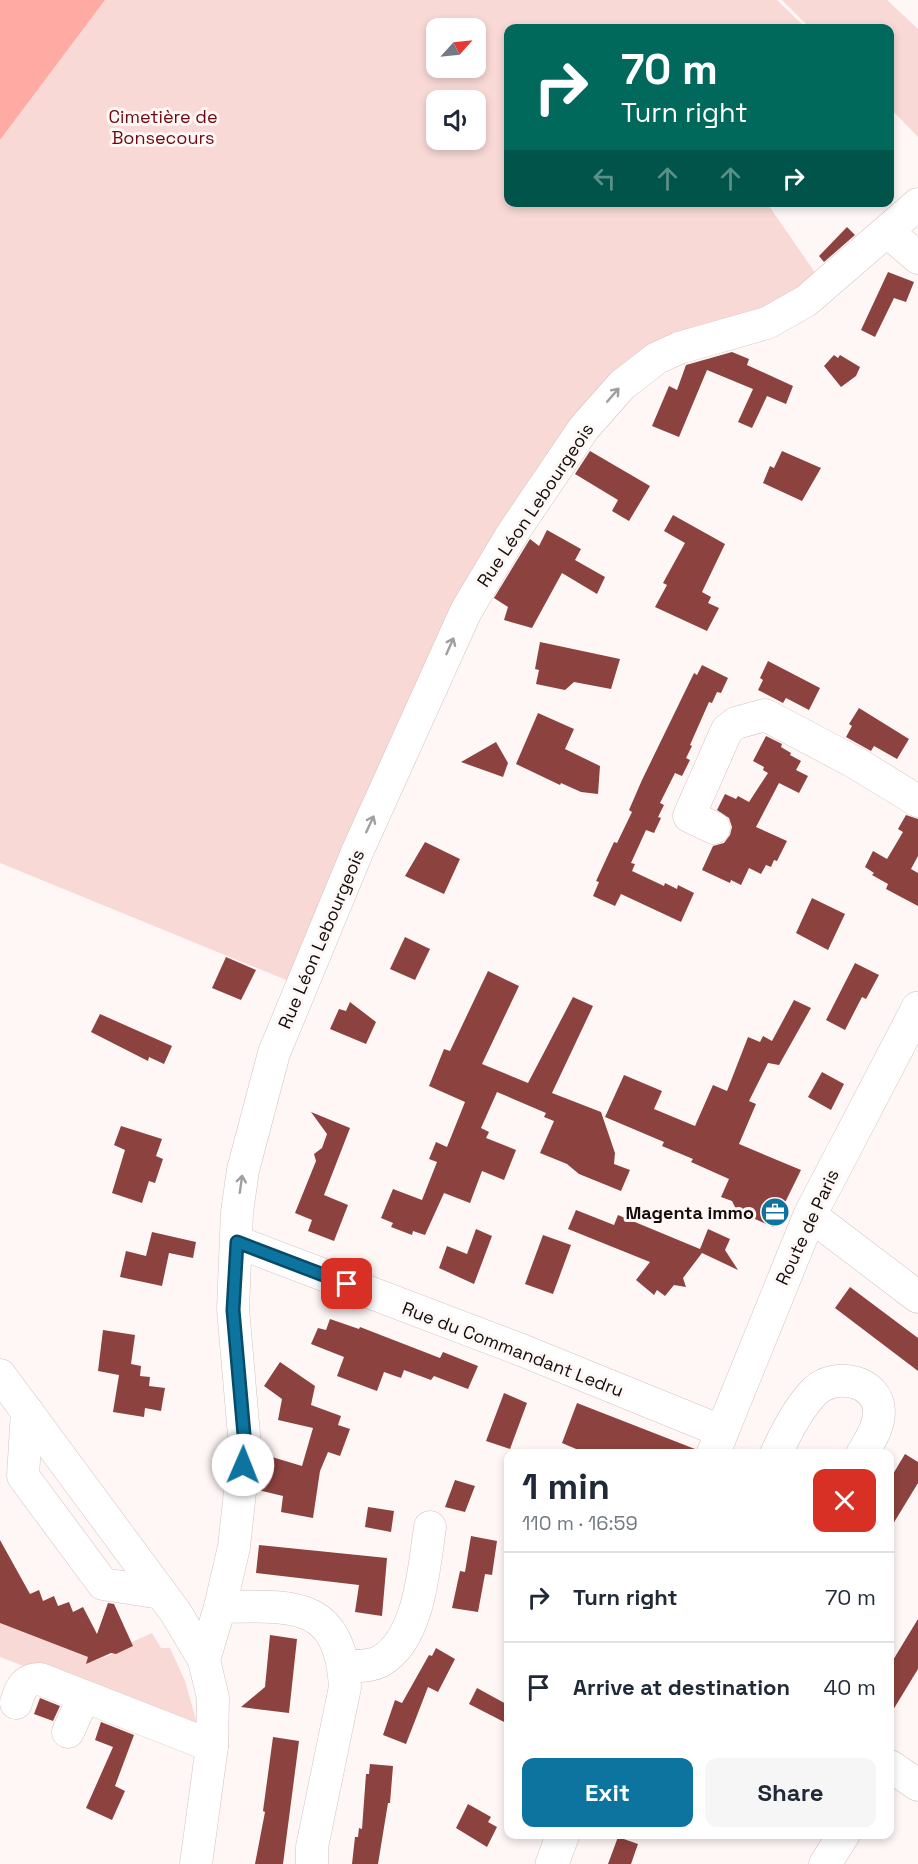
<!DOCTYPE html>
<meta charset="utf-8">
<style>
:root{--surface:#fff;--page:#f6f6f7;--text:#1f2937;--muted:#747a83;--line:#e0e1e3;--accent:#0d74a0}
body{margin:0;font-family:"Space Grotesk",sans-serif;background:var(--page);color:var(--text);height:100vh;display:flex;flex-direction:column;font-size:22px;white-space:nowrap}
*{box-sizing:border-box;margin:0}
p{font-size:20px;color:var(--muted)}
.icon{flex:none;width:33px;height:33px;fill:none;stroke:currentColor;stroke-width:2;stroke-linecap:round;stroke-linejoin:round}
.map{position:relative;flex:1;overflow:hidden}
.details{position:absolute;left:504px;top:1449px;width:390px;height:390px;display:flex;flex-direction:column;background:var(--surface);border-radius:12px;box-shadow:0 3px 9px #0003}
.details>*{flex:none}
.banner{position:absolute;left:504px;top:24px;width:390px;height:183px;border-radius:12px;box-shadow:0 3px 9px #0003;background:#00695c;color:#fff;overflow:hidden}
.needle{width:39px;rotate:63deg}
.tools{position:absolute;left:426px;top:18px;display:grid;gap:12px}
.tools a{display:grid;place-items:center;width:60px;height:60px;border-radius:12px;background:var(--surface);box-shadow:0 3px 9px #0003;font-size:30px}
.pin{position:absolute;display:grid;place-items:center;width:51px;height:51px;color:#fff;margin:-26px;border-radius:12px;box-shadow:0 3px 9px #0006}
.me{position:absolute;width:66px;margin:-33px;rotate:1deg;stroke-linejoin:round;filter:drop-shadow(0 0 4px #0008)}
.turn{display:flex;align-items:center;gap:21px;height:126px;padding:0 18px;font-size:27px}
.turn .icon{width:78px;height:78px;stroke-width:2.5}
.turn b{display:block;font-size:42px;line-height:51px}
.lanes{display:flex;align-items:center;height:57px;padding:0 18px;background:#0003;justify-content:center;gap:30px;direction:ltr}
.lanes .off{opacity:.35}
.round{display:grid;place-items:center;flex:none;width:63px;height:63px;border-radius:12px;background:var(--page)}
.head{display:flex;align-items:center;justify-content:space-between;height:102px;padding:0 18px}
h1{font-size:36px;font-weight:700;line-height:45px}
.action{display:flex;gap:12px;margin-top:auto;padding:12px 18px}
.action a{flex:1;height:69px;border-radius:12px;background:var(--accent);color:#fff;font-size:24px;font-weight:700;line-height:69px;text-align:center}
.action a+a{background:var(--page);color:var(--text)}
ul{padding:0;list-style:none}
li{display:flex;align-items:center;gap:18px;height:90px;padding:0 18px;border-top:2px solid var(--line)}
li div{flex:1}
li b{display:block;font-size:22px}
li em{font-style:normal}
.map>svg:first-child{display:block}
</style>
<div class="map">
<svg width="918" height="1864" viewBox="0 0 918 1864">
<rect width="100%" height="100%" fill="#fff7f6"/>
<g fill="#f8d9d6" fill-rule="evenodd">
<path d="M105,0h672l29,28h-298v174l259,1 49,71 -37,34 -144,52 -152,196 -187,428 -296,-121v-723zM436,28h40v40h-40zM436,100h40v40h-40z"/>
<path d="M782,0h105l31,29v108l-28,-29v-80h-80z"/>
<path d="M0,1623l95,37 32,-11 5,-7 20,-9 9,15h9l15,33 15,53 -200,-77z"/>
</g>
<path fill="#ffaaa3" d="M0,0h105l-105,140z"/>
<g fill="#8c423e">
<path d="M847,227l8,8 -31,27 -5,-6z"/>
<path d="M888,272l26,10 -8,20 -12,-4 -19,39 -14,-7z"/>
<path d="M732,352l17,7 -2,6 46,21 -7,18 -19,-8 -15,32 -14,-6 15,-33 -46,-19 -28,67 -27,-11 17,-40 8,4 9,-25z"/>
<path d="M834,355l4,3 2,-3 20,12 -4,9 -15,11 -17,-21z"/>
<path d="M590,451l60,35 -21,35 -17,-10 6,-11 -43,-26z"/>
<path d="M782,451l39,17 -19,33 -39,-18 7,-17 4,2z"/>
<path d="M673,515l52,29 -23,48 9,5 -3,6 11,5 -12,23 -52,-24 12,-22 -4,-2 22,-40 -21,-12z"/>
<path d="M547,530l34,19 -6,11 30,17 -8,17 -35,-21 -30,55 -28,-8 4,-13 -14,-9 36,-59 9,7z"/>
<path d="M540,642l80,17 -9,30 -37,-7 -9,8 -29,-6 3,-14 -4,-1z"/>
<path d="M768,661l52,27 -11,22 -23,-12 -3,5 -25,-13 5,-10 -3,-2z"/>
<path d="M702,665l26,13 -7,15 -4,-1 -5,11 -3,-1 -19,43 2,1 -6,12 4,2 -8,16 -7,-3 -15,30 4,2 -6,12 3,1 -7,15 -8,-3 -15,33 4,1 -3,7 32,15 1,-3 12,6 1,-4 16,8 -13,29 -60,-28 -6,12 -22,-10 6,-14 -3,-1 18,-39 3,1 15,-31 -3,-2 13,-30 52,-107 3,2z"/>
<path d="M859,708l50,31 -12,20 -23,-13 -3,5 -25,-14 6,-11 -3,-2z"/>
<path d="M538,713l36,16 -9,20 35,17 -2,28 -17,-2 -20,-9 -1,2 -44,-21z"/>
<path d="M766,736l16,8 -1,3 10,6 -1,2 11,6 -5,9 12,6 -9,17 -20,-10 -23,44 31,14 -10,20 -3,-1 -3,7 -5,-2 -5,9 -12,-6 -8,17 -10,-5 -1,3 -28,-13 11,-24 11,-3 6,-8 2,-8 -3,-9 -12,-8 8,-16 11,5 2,-3 11,6 19,-29 -5,-3 1,-3 -11,-6z"/>
<path d="M496,742l12,21 -5,14 -42,-15z"/>
<path d="M906,815l12,4v37l-7,13 7,4v33l-32,-17 2,-5 -16,-9 2,-2 -9,-6 8,-16 14,8 16,-27 -5,-3z"/>
<path d="M425,842l35,17 -16,35 -39,-18z"/>
<path d="M812,898l33,16 -17,36 -32,-17z"/>
<path d="M405,937l25,12 -15,31 -25,-11z"/>
<path d="M226,957l30,13 -15,30 -29,-12z"/>
<path d="M855,963l24,12 -13,24 -4,-2 -17,33 -19,-10z"/>
<path d="M488,971l31,15 -37,78 46,19 45,-86 20,9 -41,87 49,19 14,41 -1,11 16,6 -9,21 -42,-17 -12,-10 -27,-11 14,-32 -10,-4 2,-4 -49,-21 -16,36 8,4 -3,6 30,12 -12,30 -22,-9 -12,32 -26,-10 -19,42 -12,-4 -1,4 -21,-8 2,-4 -12,-5 12,-29 29,11 15,-38 -8,-3 7,-17 11,5 18,-45 -36,-16 15,-37 6,2z"/>
<path d="M794,1000l17,8 -32,57 -11,-2 -19,38 7,3 -17,40 62,26 -28,57 -36,-16 -5,-10 -11,-4 8,-18 -38,-17 2,-3 -31,-13 2,-4 -59,-25 19,-42 38,16 -8,18 41,17 18,-41 14,6 21,-54 12,5 3,-6 9,5z"/>
<path d="M350,1002l26,20 -10,22 -36,-15 9,-20 7,2z"/>
<path d="M100,1014l72,32 -8,18 -15,-7 -1,4 -57,-29z"/>
<path d="M822,1072l22,12 -13,26 -23,-13z"/>
<path d="M311,1112l39,16 -26,67 24,10 -14,36 -26,-10 4,-11 -17,-7 21,-52 -2,-7 8,-6 5,-14z"/>
<path d="M121,1126l41,13 -6,17 7,3 -8,24 -6,-2 -7,22 -30,-10 13,-43 -11,-5z"/>
<path d="M576,1210l38,15 4,-10 82,34 8,-20 22,10 -5,11 13,20 -36,-17 -19,25 3,9 -12,-2 -9,11 -8,-6 -3,5 -18,-15 14,-18 -82,-33z"/>
<path d="M476,1229l16,7 -18,48 -35,-16 8,-22 20,8z"/>
<path d="M152,1232l44,10 -3,16 -24,-5 -7,33 -42,-9 6,-26 20,5z"/>
<path d="M543,1235l28,10 -18,49 -28,-10z"/>
<path d="M850,1287l68,51v33l-83,-63z"/>
<path d="M330,1319l29,10 1,-2 80,31 3,-6 35,14 -10,23 -34,-13 -3,4 -27,-10 -3,8 -17,-6 -7,19 -40,-15 7,-19 -33,-13 7,-16 8,2z"/>
<path d="M103,1330l32,5 -4,29 10,2 -1,10 10,1 -1,9 16,2 -4,23 -16,-3 -1,9 -31,-5 6,-37 -21,-4z"/>
<path d="M280,1362l35,24 -4,19 30,11 -3,9 12,4 -10,27 -12,-4 -8,19 -7,47 -32,-6 2,-16 -25,-6 4,-36 40,12 11,-38 -35,-8 4,-21 -18,-13z"/>
<path d="M504,1393l23,10 -17,46 -24,-8z"/>
<path d="M577,1403l118,46v5h-107l-26,-11z"/>
<path d="M905,1454l13,8v21l-28,46v-50z"/>
<path d="M455,1480l20,6 -10,26 -20,-5z"/>
<path d="M368,1507l26,4 -3,21 -26,-5z"/>
<path d="M471,1536l26,5 -5,34 -7,-1 -7,38 -26,-4 8,-37 5,1z"/>
<path d="M0,1540l30,54 9,-4 4,11 11,-5 4,10 11,-4 4,10 10,-5 14,27 11,-31 6,1 19,42 -17,8 -5,-1 -25,11 2,-7 -88,-34z"/>
<path d="M259,1545l128,13 -5,58 -27,-4 4,-27 -103,-12z"/>
<path d="M918,1619v50l-28,46v-50z"/>
<path d="M270,1635l27,4 -8,74 -48,-6 24,-20z"/>
<path d="M436,1648l19,11 -17,33 -10,-5 -22,57 -23,-9 12,-35 7,3 27,-48 3,1z"/>
<path d="M477,1688l31,17v19l-39,-20z"/>
<path d="M40,1698l20,8 -7,15 -19,-7z"/>
<path d="M101,1722l33,13 -19,51 10,5 -13,29 -26,-12 27,-61 -18,-7z"/>
<path d="M273,1737l26,4 -13,100 -3,23h-28l10,-52 -2,-1z"/>
<path d="M370,1764l23,2 -3,37h-2l-10,61h-26l3,-27h3l1,-9 3,1 4,-55h3z"/>
<path d="M468,1804l23,13 -3,5 9,5 -10,20 -31,-19z"/>
<path d="M618,1837l20,7 -7,20h-23z"/>
</g>
<g fill="none" stroke-linecap="round" stroke-linejoin="round">
<g stroke="#d4c2c0" stroke-width="33">
<g id="minor">
<path d="M888,232l30,26"/>
<path d="M714,828l-25,-12 38,-86 9,-7 29,-8 91,48 62,38"/>
<path d="M810,1215l108,82"/>
<path d="M237,1242l287,109 197,80"/>
<path d="M0,1375l176,238 28,47"/>
<path d="M27,1411l-4,65 80,108 58,9"/>
<path d="M776,1454c10,-22 23,-47 39,-63 20,-19 63,-11 64,20 0,17 -9,29 -17,43"/>
<path d="M220,1607c71,-1 120,-8 125,80l-33,160v17"/>
<path d="M344,1666c12,0 26,1 37,-5 39,-23 43,-94 49,-134"/>
<path d="M16,1703c4,-14 8,-24 24,-24l172,67"/>
<path d="M68,1732l13,-29 14,-3"/>
<path d="M890,1766l28,19"/>
<path d="M196,1864l16,-118 1,-48 -9,-38 16,-53 14,-60 11,-101 -12,-137 4,-97 6,-42 31,-117 84,-203 108,-239 46,-77 72,-106 38,-43 35,-27 22,-10 88,-25 39,-22 112,-97"/>
<path d="M825,1864l19,-30"/>
</g>
</g>
<g stroke="#d4c2c0" stroke-width="34">
<g id="major">
<path d="M713,1454l97,-239 108,-207"/>
<path d="M552,1864l11,-30"/>
</g>
</g>
<use href="#minor" stroke="#fff" stroke-width="32"/>
<use href="#major" stroke="#fff" stroke-width="33"/>
</g>
<defs><path id="oneway-shaft" d="M-6 0H5M1.5-3L5.5 0L1.5 3" fill="none" stroke-width="1.6" stroke-linecap="round" stroke-linejoin="round" transform="scale(1.5)"/></defs>
<g stroke="#a19e9e">
<use href="#oneway-shaft" transform="translate(613 395) rotate(-49)"/>
<use href="#oneway-shaft" transform="translate(450 646) rotate(-66)"/>
<use href="#oneway-shaft" transform="translate(370 824) rotate(-65)"/>
<use href="#oneway-shaft" transform="translate(241 1184) rotate(-82)"/>
</g>
<g fill="none" stroke-linecap="round" stroke-linejoin="round">
<g stroke="#084b68" stroke-width="15">
<path id="route" d="M243,1465l2,-19 -12,-136 4,-68 110,42"/>
</g>
<use href="#route" stroke="#0d74a0" stroke-width="10"/>
</g>
<defs>
<g id="office-disc" transform="scale(1.5)"><circle r="9.5" fill="#0d74a0" stroke="#fff7f6"/><path d="M-6-3h4V-5.5h4V-3h4V5H-6ZM-1-4.5V-3h2v-1.5ZM-6 0V1H6V0Z" fill="#fff"/></g>
</defs>
<g fill-rule="evenodd">
<use href="#office-disc" x="775" y="1212"/>
</g>
<g text-anchor="middle" dominant-baseline="central" stroke-width="6" stroke-linejoin="round" paint-order="stroke">
<g font-size="18" fill="#6d0811" stroke="#fff7f6">
<text x="163" y="116">Cimetière de<tspan x="163" dy="21">Bonsecours</tspan></text>
</g>
<g font-size="18" fill="#130d0c" stroke="#fff7f6">
<text transform="translate(535 505) rotate(-56)">Rue Léon Lebourgeois</text>
<text transform="translate(321 939) rotate(-67)">Rue Léon Lebourgeois</text>
<text transform="translate(807 1227) rotate(-65)">Route de Paris</text>
<text transform="translate(513 1349) rotate(21)">Rue du Commandant Ledru</text>
</g>
<g font-size="18" font-weight="bold" fill="#130d0c" stroke="#fff7f6" text-anchor="end">
<text x="754" y="1212">Magenta immo</text>
</g>
</g>
</svg>
<div class="tools">
<a><svg class="needle" viewBox="-14 -14 28 28"><path d="M0-13l5 13h-10z" fill="#e53935"/><path d="M0 13l5-13h-10z" fill="#747a83"/></svg></a>
<a><svg class="icon" aria-label="sound" viewBox="0 0 24 24"><path d="M4 9h4l5-4v14l-5-4H4zM17 9q2 3 0 6"/></svg></a>
</div>
<div class="pin" style="left:347px;top:1284px;background:#d93025"><svg class="icon" aria-label="arrive" viewBox="0 0 24 24"><path d="M6 21V4h12l-3 4 3 4H6"/></svg></div>
<svg class="me" style="left:243px;top:1465px" viewBox="-20 -20 40 40"><circle r="19" fill="#fff"/><path d="M0-13L10 11 0 6-10 11z" fill="#0d74a0"/></svg>
<div class="banner">
<div class="turn"><svg class="icon" aria-label="right" viewBox="0 0 24 24"><path d="M7 20v-9h11M14 6l5 5-5 5"/></svg><div><b>70 m</b>Turn right</div></div>
<div class="lanes"><svg class="icon off" aria-label="left" viewBox="0 0 24 24"><path d="M17 20v-9H6M10 6l-5 5 5 5"/></svg><svg class="icon off" aria-label="ahead" viewBox="0 0 24 24"><path d="M12 20V5M6 11l6-6 6 6"/></svg><svg class="icon off" aria-label="ahead" viewBox="0 0 24 24"><path d="M12 20V5M6 11l6-6 6 6"/></svg><svg class="icon" aria-label="right" viewBox="0 0 24 24"><path d="M7 20v-9h11M14 6l5 5-5 5"/></svg></div>
</div>
<section class="details">
<div class="head"><div><h1>1 min</h1><p>110 m · 16:59</p></div><a class="round" style="background:#d93025;color:#fff"><svg class="icon" aria-label="close" viewBox="0 0 24 24"><path d="M6 6l12 12M18 6L6 18"/></svg></a></div>
<ul>
<li><svg class="icon" aria-label="right" viewBox="0 0 24 24"><path d="M7 20v-9h11M14 6l5 5-5 5"/></svg><div><b>Turn right</b></div><em>70 m</em></li>
<li><svg class="icon" aria-label="arrive" viewBox="0 0 24 24"><path d="M6 21V4h12l-3 4 3 4H6"/></svg><div><b>Arrive at destination</b></div><em>40 m</em></li>
</ul>
<div class="action"><a>Exit</a><a>Share</a></div>
</section>
</div>
